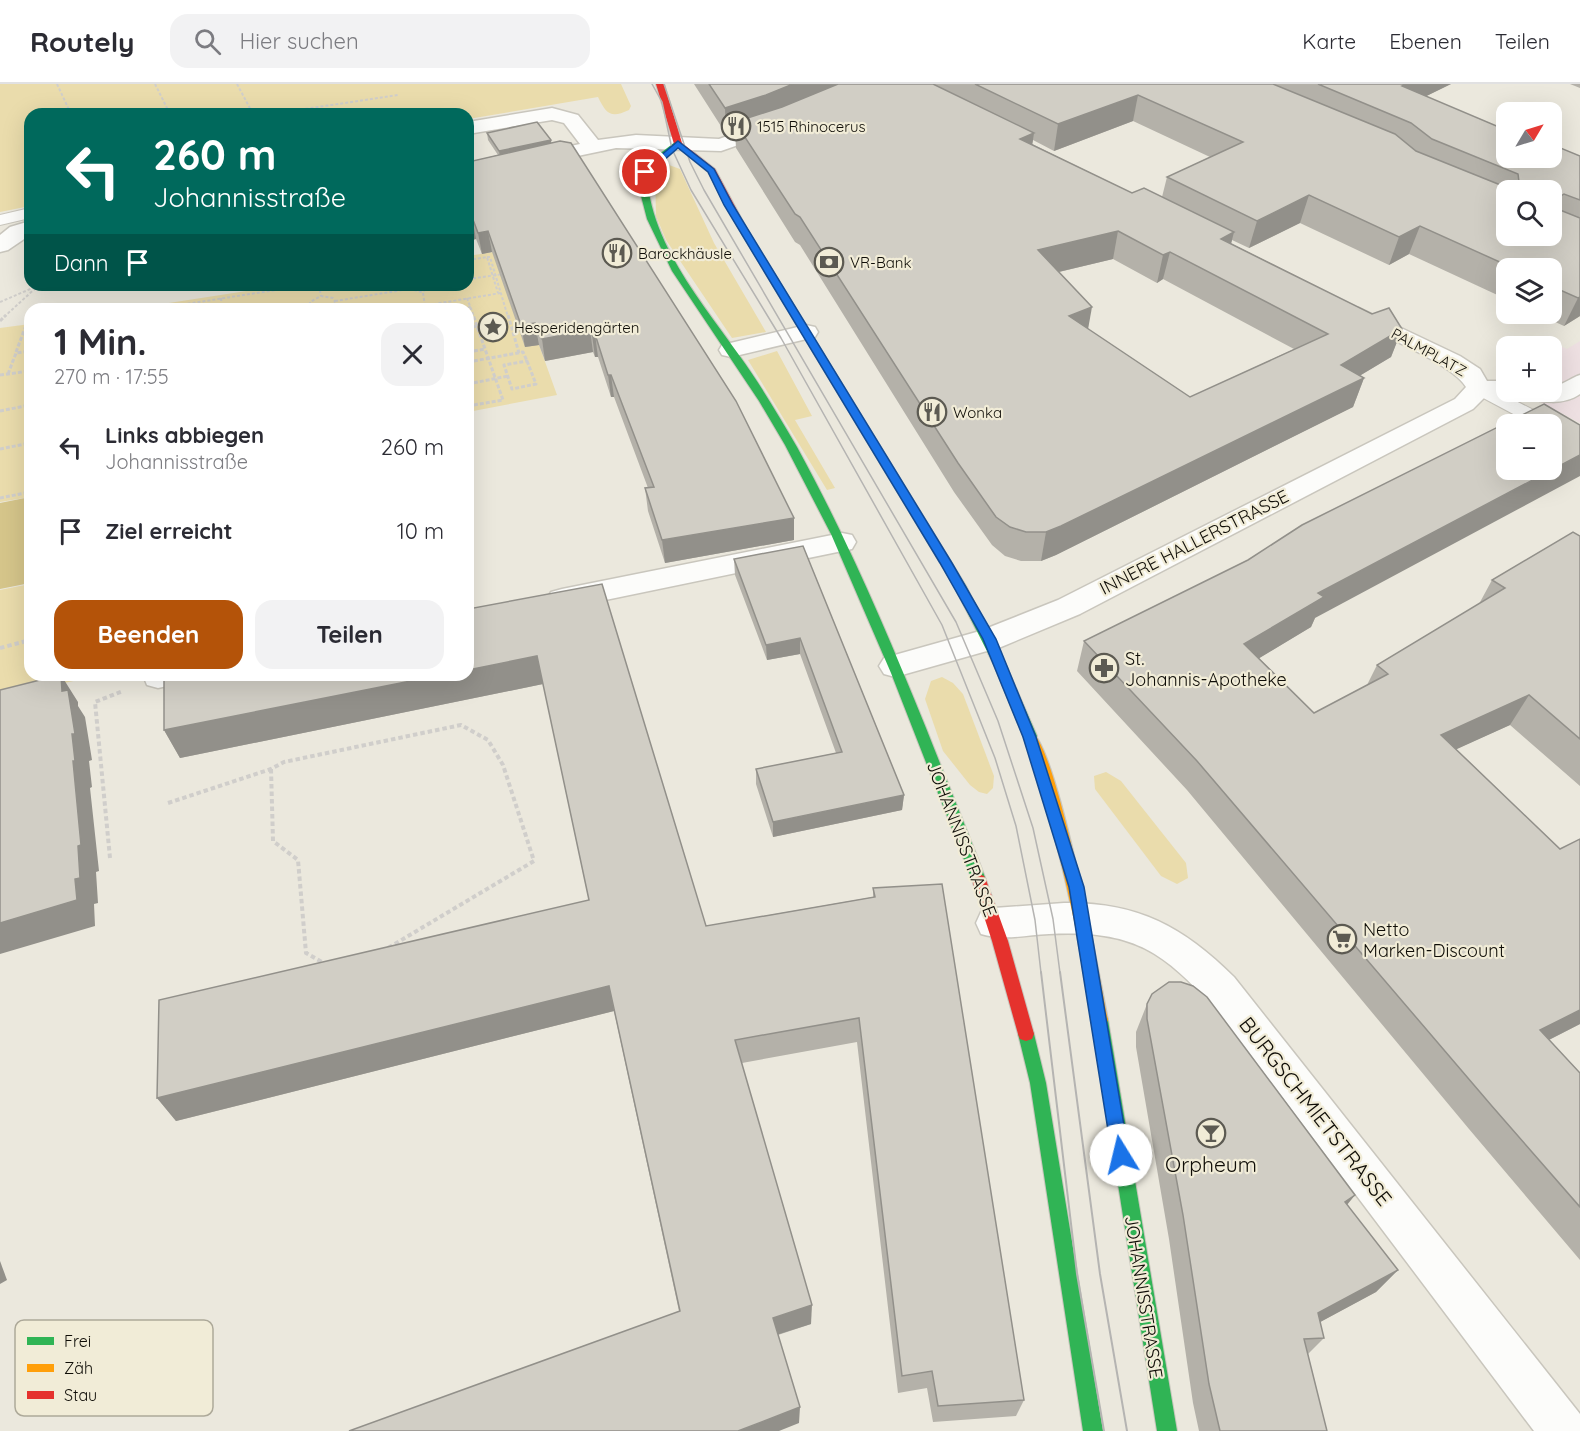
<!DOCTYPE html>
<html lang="de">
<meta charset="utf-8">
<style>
:root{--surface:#fff;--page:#f2f2f3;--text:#2b2b33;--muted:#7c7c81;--line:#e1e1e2;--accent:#b45309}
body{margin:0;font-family:Quicksand,sans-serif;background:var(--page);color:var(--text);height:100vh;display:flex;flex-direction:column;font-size:22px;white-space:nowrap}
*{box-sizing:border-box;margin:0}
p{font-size:20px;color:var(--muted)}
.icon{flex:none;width:33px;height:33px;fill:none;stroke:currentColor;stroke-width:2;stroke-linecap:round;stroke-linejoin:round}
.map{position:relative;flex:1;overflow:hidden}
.drawer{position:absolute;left:24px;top:219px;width:450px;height:378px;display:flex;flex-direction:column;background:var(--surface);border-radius:18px;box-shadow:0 6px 24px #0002}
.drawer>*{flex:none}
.banner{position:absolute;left:24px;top:24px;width:450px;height:183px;border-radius:18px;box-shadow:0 6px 24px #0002;background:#00695c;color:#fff;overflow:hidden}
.needle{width:39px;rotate:52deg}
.fabs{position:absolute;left:1496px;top:18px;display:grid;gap:12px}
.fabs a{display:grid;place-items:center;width:66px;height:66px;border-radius:12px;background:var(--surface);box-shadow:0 6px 24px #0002;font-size:30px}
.pin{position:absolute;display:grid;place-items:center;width:51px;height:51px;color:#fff;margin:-26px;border:3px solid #fff;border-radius:50%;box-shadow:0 2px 6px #0007}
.me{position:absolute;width:66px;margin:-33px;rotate:351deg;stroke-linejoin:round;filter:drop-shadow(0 0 4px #0008)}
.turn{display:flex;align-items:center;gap:21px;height:126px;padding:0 30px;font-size:27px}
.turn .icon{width:78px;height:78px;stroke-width:2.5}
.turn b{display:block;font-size:42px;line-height:51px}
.then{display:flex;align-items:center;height:57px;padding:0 30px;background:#0003;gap:12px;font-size:22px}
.round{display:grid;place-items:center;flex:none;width:63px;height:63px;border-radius:18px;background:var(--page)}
.head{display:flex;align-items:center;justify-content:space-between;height:102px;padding:0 30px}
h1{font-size:36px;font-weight:700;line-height:45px}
.button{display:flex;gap:12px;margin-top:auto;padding:12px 30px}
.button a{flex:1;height:69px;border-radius:18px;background:var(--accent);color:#fff;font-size:24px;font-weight:700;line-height:69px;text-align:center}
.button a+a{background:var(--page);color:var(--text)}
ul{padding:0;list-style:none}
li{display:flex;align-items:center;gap:18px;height:84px;padding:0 30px}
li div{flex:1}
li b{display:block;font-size:22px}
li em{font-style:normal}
header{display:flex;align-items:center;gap:36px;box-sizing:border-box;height:84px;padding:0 30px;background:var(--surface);border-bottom:2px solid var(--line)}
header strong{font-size:28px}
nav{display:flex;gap:33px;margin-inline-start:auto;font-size:21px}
.search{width:420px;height:54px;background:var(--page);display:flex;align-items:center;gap:15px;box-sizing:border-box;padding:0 21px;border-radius:18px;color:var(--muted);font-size:22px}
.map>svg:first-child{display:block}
</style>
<header>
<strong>Routely</strong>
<div class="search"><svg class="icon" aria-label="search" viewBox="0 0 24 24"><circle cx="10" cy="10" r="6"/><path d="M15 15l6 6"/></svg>Hier suchen</div>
<nav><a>Karte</a><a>Ebenen</a><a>Teilen</a></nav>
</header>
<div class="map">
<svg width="1580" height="1347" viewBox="0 0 1580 1347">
<rect width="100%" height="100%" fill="#ebe8dd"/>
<path fill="#eee0e2" d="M1543,254l24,11 13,-8v82l-59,-31h30v-46h-20z"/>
<g fill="#eadcac">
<path d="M0,0h621l10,22 -2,4c-19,9 -23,3 -31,-13l-130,22v-5h-438v92l-30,6z"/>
<path d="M669,81l11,4 34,74 52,89 -34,6 -66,-98 -10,-24 -1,-47z"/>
<path d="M493,168l46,93 18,50 -89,17v-103h-338l155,-24h183v-29z"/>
<path d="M30,240v173l-30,5v-174z"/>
<path d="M777,267l35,65 -17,4 40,68 -8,2 -79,-130z"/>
<path d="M30,500v91h71l-101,22v-107z"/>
<path d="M942,593l11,6 10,11 31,82 -1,12 -6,6 -8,-2 -9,-7 -27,-34 -18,-52 6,-18z"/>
<path d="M1106,688l15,9 65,82 2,15 -11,6 -16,-8 -66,-87 -1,-13z"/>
</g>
<path fill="#d5c58a" d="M30,413v86l-30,6v-86z"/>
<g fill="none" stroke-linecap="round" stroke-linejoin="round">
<g stroke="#c9c6bd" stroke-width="2">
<g id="lane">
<path d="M30,124v10l-30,7v-10z"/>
<path d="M1479,298l74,38 3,4 -5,5v-5h-19l-60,-32 -3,-4 3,-4z"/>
</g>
</g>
<g stroke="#c9c6bd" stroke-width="3">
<g id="street">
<path d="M552,24l26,7 20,25 38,-5 83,4 58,-20 7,2 3,4 -3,4 -63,22 -105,-3 -148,31v-12l112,-23 -16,-21 -12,-3 -84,14v-12z"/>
<path d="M30,137v14l-22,15 -8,2v-17l10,-8z"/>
<path d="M1359,224l101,48 20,13 7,12h19v11h11l-11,5 -20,-1 -13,13 -393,205 -79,33 -106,30 -11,-3 -5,-8 5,-8 96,-27 78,-31 397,-201 11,-12c-13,-23 -89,-54 -115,-67l-4,-5 4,-5z"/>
<path d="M806,241l9,2 3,5 -3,5 -84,20 -9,-2 -3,-5 3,-5z"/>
<path d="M1580,291v19c-17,12 -38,8 -58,3l-4,-5h33v-6c10,1 19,-8 29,-11z"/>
<path d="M842,449l10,2 4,7 -4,7 -290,60 -11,-3 -4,-7 4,-7 11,-3z"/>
<path d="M143,591h43l-5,8 -23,5 -11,-3z"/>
<path d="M1064,819c73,-1 119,23 170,74l346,437v17h-46l-315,-418c-56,-62 -84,-83 -170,-79 -23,1 -46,7 -68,0l-5,-11 5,-11 13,-4z"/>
</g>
</g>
<g stroke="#c9c6bd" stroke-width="2">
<g id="fast">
<path d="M675,58l7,2c-18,19 -38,22 -32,54 12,58 55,109 89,157 21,29 40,61 58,92 50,91 90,185 129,281 20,51 41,101 60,152l-2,4 -5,2 -5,-2 -2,-4 -81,-207 -60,-139 -46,-89 -26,-44 -87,-130 -25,-52 -6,-23v-21l13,-17z"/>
<path d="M743,142l4,3 219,357 40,79 31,71 -2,4h-10l-31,-75 -40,-79 -215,-357z"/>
<path d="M1100,929l6,2 2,5 69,411h-20l-65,-411 2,-5z"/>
<path d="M1026,943l6,2 2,5 12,49 57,348h-20l-53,-348 -12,-49 2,-5z"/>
</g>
</g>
<g stroke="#c9c6bd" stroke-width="2">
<path id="slow" d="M1030,647c26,8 71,252 78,289l-2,5 -6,2 -6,-2 -2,-5c-16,-97 -35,-192 -69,-284z"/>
</g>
<g stroke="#c9c6bd" stroke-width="2">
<g id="jam">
<path d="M656,0h8l18,59 33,26 32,60 -1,2 -7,-2 -31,-57 -34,-28z"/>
<path d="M979,790l5,2 2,4 22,61 26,93 -2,5 -6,2 -6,-2 -2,-5 -26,-93 -20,-61 2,-4z"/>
</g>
</g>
<g stroke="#d0cecb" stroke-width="2" stroke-dasharray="3 2" stroke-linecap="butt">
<path d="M57,0l14,30"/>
<path d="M155,0l15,30"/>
<path d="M237,0l16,30"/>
<path d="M271,30l127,-19"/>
<path d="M487,173h3l18,60"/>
<path d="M468,176l19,-3 11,36"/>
<path d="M468,195l36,-5"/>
<path d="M319,201l2,11"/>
<path d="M423,209l2,13"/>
<path d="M221,214l1,11"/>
<path d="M467,214l7,19"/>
<path d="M335,217l74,-12 13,3 11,-7"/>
<path d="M0,218l35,-15"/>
<path d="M310,221v-3l11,-6 12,2 2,3 -3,5 -7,3"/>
<path d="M153,225l156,-24"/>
<path d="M288,225l22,-4 5,4"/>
<path d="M404,225l97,-16"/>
<path d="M458,225l13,-2"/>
<path d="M4,233l35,-32"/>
</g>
<g stroke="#d0cecb" stroke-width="3" stroke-dasharray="4 2" stroke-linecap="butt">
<path d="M508,231l11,38"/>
<path d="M0,237l6,-6"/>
<path d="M468,244l9,-2"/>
<path d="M16,268l9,-24 5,-1"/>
<path d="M468,268l17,-3"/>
<path d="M527,277l9,23 -24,5 -8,-24z"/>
<path d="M468,278l55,-10 4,9"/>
<path d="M8,290l8,-21 14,-2"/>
<path d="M0,291l30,-4"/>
<path d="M468,300l40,-8"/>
<path d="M468,322l35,-6 -30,-85"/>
<path d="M0,327l30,-6"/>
<path d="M0,365l30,-6"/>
<path d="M0,414l30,-6"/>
</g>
<g stroke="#d0cecb" stroke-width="4" stroke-dasharray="4.5 3" stroke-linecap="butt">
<path d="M0,564l30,-8"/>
<path d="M271,685l2,72 25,19 8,93 21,12"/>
<path d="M168,719l103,-34 13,-7 177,-37 27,15 15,25 31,96 -146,87"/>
<path d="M110,774l-15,-156 28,-11"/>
</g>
<use href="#lane" fill="#fcfcfa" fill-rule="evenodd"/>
<use href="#street" fill="#fcfcfa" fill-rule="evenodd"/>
<use href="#fast" fill="#30b455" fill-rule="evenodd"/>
<use href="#slow" fill="#ff9f0a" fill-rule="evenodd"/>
<use href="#jam" fill="#e5322d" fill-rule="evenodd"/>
<g stroke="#b5b4b2" stroke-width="1.5">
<path d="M652,0l10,18 10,47 19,41 90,148 161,287 53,133 21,68 19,94 6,53"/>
<path d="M664,0l26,78 14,28 252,432 42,99 35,107 20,91 7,54"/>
</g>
<g stroke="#b5b4b2" stroke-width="2">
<path d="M1041,888l36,302 27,157"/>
<path d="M1060,888l40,302 27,157"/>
</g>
</g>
<g fill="#b4b1a9" fill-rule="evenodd">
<path d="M694,0h757l-25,12 80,62 74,-2v160l-16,10 -26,-12h13v-46h-45v31l-97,-45 -20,11 -89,-42 -51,25 -17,-8 -1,3 171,86 -11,28 -32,19 5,2 -11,29 -297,148 -15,6h-20l-16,-5 -13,-11 -38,-53 -154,-247 -5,-3 -59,-94 -1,-17 -9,3zM1133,37l77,36 -43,20 -5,20 -30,-4 -100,-49 1,-4 21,11zM1506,106h45l-45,46zM1113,175l44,24 6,-4 131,70 -104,48 -102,-68 -29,-57z"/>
<path d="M1570,0h10v4z"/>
<path d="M487,49l64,7v3l243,375v22l-129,23 -17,-52 -3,-23h3l-34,-91h-3l-13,-40h-3l-2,-5 -48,9 -6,-16 -14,2 -33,-95 -10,2 -6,-15 -8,2v-79l30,-7 -10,-15z"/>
<path d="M1580,452v250l-70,-61 -54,24 104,100 20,-10v185l-31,16 31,33v187l-111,-131 -282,-339 -110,-119 7,-30 231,-23 -4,9 -52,31 55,55 53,-28 10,-20 102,-61 13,-24z"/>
<path d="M803,462l101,249 -2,15 -129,27 -17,-53v-15l80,-16 -36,-99 -33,6 -32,-85 -1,-16z"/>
<path d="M602,500l104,342 167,-29v-9l151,512 -8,16 -83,6 -6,-34 -29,5 -41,-351 -115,21 69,261 -33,11 21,88 -120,-112 -65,-300 -438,110 -19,-23 432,-197 -46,-217 -363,74 -16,-28z"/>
<path d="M1147,920l208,191 -8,10 51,65 -22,22 -56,30 4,16 -16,16 19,77h-128l-6,-28 -24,-164 -33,-192v-15z"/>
</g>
<g fill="#92908a">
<path d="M793,0h62l-120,38v9l-9,3 -1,-26z"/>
<path d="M1406,0h45l-57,28 8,-26z"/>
<path d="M1138,11l-5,26 -79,30 4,-27z"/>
<path d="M1034,49l-4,27 -10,-21z"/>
<path d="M551,56l1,8 -52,10 -1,-7z"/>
<path d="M1309,111l-9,28 -51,25 8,-27z"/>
<path d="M472,133l4,22 -8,2v-23z"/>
<path d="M1420,142l-11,28 -20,11 10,-28z"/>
<path d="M488,147l4,21 -10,2 -4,-21z"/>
<path d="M1118,147l-5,28 -80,19 5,-28z"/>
<path d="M1234,148l-7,28 -6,-21z"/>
<path d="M1170,168l-7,27 -6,4 6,-28z"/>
<path d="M1580,213v19l-16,10 14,-28z"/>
<path d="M1092,223l-5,28 -18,-19z"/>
<path d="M535,239l4,22 -14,2 -4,-22z"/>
<path d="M1402,245l-11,28 -60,36 10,-28z"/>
<path d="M590,246l3,22 -48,9 -3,-22z"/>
<path d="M595,250l3,23h-3l-3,-22z"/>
<path d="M608,291h3l3,22h-3z"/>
<path d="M1364,294l-11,29 -297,148 -15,6 5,-29z"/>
<path d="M1580,371v21l-265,142 -4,9 -78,47 11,-30 74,-51z"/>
<path d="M794,434v22l-129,23 -3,-23z"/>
<path d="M800,554v16l-33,6 -1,-15z"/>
<path d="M537,572l6,28 -363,74 -16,-28 277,-55h27v-5z"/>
<path d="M61,591l17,27v4l7,11 7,43 -3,1 3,26 -2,1 9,83 -3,1 2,31 -4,1 1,22 -95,28v-31l75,-44z"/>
<path d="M1529,611l-19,30 -86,39 17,-29z"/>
<path d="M904,711l-2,15 -129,27v-15z"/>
<path d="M609,902l5,25 -438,110 -19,-23z"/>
<path d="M1580,926v14l-63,32 23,-26z"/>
<path d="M1355,1111l-20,24 10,-17z"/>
<path d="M0,1177l7,19 -7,4z"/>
<path d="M1398,1186l-22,22 -78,42 20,-21z"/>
<path d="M812,1221l-1,19 -38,12v-18z"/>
<path d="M800,1323l-1,16 -20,8h-41z"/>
</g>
<g fill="#d1cec5" stroke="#92908a" stroke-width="1.5" fill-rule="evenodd">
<path d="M709,0h84l-27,11 -41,13z"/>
<path d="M838,0h95l101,49 -14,6 112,54 12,-5 90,44 -13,7 151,75 17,-6 13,21 -61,36 23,13 -303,148 -15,6h-20l-16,-5 -14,-10 -38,-54 -158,-246 -5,-3 -60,-92 47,-15zM1118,147l45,24 7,-3 158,82 -138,63 -121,-81 23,-9 -54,-57z"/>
<path d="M975,0h298l122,50 21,17 97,39h-7v46h45v-46h-32h1l-2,-16 -86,-35 -21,-16 -93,-39h88l-4,2 104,44v28h45v-14l29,12v44l-16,-6 -3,2v10l-6,2 25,10v79l-2,1 -27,-12v-18h-38l-93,-42 -21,11 -90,-42 -52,26 -90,-44 76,-35 -105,-47 -80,29z"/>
<path d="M537,38l14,18 -52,11 -12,-18z"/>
<path d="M560,57l11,2 165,258 58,117 -132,22 -17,-52 9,-1 -43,-112h-3l-13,-41 -3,1 -2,-5 -48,9 -7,-16 -14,2 -33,-94 -10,2 -6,-16 -4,1v-56z"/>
<path d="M1544,320l36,21v30l-262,138 6,4 -80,47 70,69 74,-39 -11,-9 128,-77 -13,-8 81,-48 7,4v203l-51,-44 -88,40 119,114 20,-10v171l-40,20 40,43v134l-89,-102 -294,-344 -113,-120 164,-81 54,-35zM1506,340h45v46h-45z"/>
<path d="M803,462l101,249 -131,27 -17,-53 86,-17 -42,-114 -34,7 -32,-86z"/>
<path d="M602,500l104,342 169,-29 -2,-9 69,-4 82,516 -86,6 -6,-35 -30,5 -43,-358 -124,22 77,265 -39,13 27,89 -62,24h-389l331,-120 -71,-325 -452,112 2,-98 430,-100 -52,-244 -69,14v-61z"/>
<path d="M60,591h1l1,16 6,-1 7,44h-3l3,27h-2l8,84 -3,1 2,32 -5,1 2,21 -77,23v-233z"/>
<path d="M164,591h277l-277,55z"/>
<path d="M1169,898h12l12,4 14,11 148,198 -10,7 53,68 -80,43 6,25 -20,1 23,92h-107l-11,-47 -26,-169 -36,-196v-15l5,-10z"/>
</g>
<path fill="#1a73e8" stroke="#114b97" stroke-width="1.5" d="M678,57l36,28 19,36 219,358 44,76 40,98 48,150 45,268 -2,6 -6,2 -6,-2 -3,-6 -43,-268 -46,-150 -40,-98 -43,-76 -216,-358 -16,-33 -30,-24 -30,26 -7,-2z"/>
<defs>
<g id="restaurant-ring" transform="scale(1.5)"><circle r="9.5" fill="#f1ecd7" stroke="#5c5a52" stroke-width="1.5"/><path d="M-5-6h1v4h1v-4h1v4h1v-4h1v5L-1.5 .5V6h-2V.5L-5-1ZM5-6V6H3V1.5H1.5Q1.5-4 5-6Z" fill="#5c5a52"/></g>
<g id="bank-ring" transform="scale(1.5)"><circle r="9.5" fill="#f1ecd7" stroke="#5c5a52" stroke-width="1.5"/><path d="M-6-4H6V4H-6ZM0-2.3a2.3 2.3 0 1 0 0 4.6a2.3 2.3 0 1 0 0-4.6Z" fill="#5c5a52"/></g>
<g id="sight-ring" transform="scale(1.5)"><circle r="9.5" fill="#f1ecd7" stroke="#5c5a52" stroke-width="1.5"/><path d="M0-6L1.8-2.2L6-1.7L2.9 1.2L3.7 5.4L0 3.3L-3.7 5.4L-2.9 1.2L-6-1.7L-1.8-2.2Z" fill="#5c5a52"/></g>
<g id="pharmacy-ring" transform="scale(1.5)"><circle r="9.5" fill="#f1ecd7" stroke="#5c5a52" stroke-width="1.5"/><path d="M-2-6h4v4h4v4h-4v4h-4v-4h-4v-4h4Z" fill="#5c5a52"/></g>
<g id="supermarket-ring" transform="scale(1.5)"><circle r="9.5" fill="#f1ecd7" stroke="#5c5a52" stroke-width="1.5"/><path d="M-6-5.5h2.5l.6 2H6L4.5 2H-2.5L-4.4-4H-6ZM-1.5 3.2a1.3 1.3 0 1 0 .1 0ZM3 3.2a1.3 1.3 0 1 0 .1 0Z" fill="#5c5a52"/></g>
<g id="bar-ring" transform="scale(1.5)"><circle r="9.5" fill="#f1ecd7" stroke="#5c5a52" stroke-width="1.5"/><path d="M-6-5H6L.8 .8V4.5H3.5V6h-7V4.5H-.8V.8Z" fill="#5c5a52"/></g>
</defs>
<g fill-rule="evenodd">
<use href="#restaurant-ring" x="736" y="42"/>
<use href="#restaurant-ring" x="617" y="169"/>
<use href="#bank-ring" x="829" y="178"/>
<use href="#sight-ring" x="493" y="243"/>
<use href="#restaurant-ring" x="932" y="328"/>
<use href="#pharmacy-ring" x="1104" y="584"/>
<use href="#supermarket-ring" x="1342" y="855"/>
<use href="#bar-ring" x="1211" y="1049"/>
</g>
<g text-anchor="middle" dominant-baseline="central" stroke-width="4.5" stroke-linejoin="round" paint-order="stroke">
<g font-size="15" fill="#0f0d07" stroke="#f1ecd7" text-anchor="start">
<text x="757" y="42">1515 Rhinocerus</text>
<text x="638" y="169">Barockhäusle</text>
<text x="850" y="178">VR-Bank</text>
<text x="514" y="243">Hesperidengärten</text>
<text x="953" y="328">Wonka</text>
</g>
<g font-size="15" fill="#0f0d07" stroke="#f1ecd7">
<text transform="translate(1429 268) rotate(29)">PALMPLATZ</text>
</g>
<g font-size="18" fill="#0f0d07" stroke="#f1ecd7">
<text transform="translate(1194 458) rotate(-27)">INNERE HALLERSTRASSE</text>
<text transform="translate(962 755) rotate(69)">JOHANNISSTRASSE</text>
<text transform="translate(1144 1213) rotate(81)">JOHANNISSTRASSE</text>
</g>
<g font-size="18" fill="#0f0d07" stroke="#f1ecd7" text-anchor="start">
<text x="1125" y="574">St.<tspan x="1125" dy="21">Johannis-Apotheke</tspan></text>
<text x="1363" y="845">Netto<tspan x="1363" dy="21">Marken-Discount</tspan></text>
</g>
<g font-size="21" fill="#0f0d07" stroke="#f1ecd7">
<text transform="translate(1316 1027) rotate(52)">BURGSCHMIETSTRASSE</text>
</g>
<g font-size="21" fill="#0f0d07" stroke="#f1ecd7">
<text x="1211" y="1080">Orpheum</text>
</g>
</g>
<rect x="15" y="1236" width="198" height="96" rx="9" fill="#f1ecd7" stroke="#ada999" stroke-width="1.5"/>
<rect x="27" y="1253" width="27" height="8" fill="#30b455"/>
<rect x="27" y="1280" width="27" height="8" fill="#ff9f0a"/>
<rect x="27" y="1307" width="27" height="8" fill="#e5322d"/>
<g font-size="16" fill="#0f0d07">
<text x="64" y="1263">Frei</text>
<text x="64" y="1290">Zäh</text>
<text x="64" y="1317">Stau</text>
</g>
</svg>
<div class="fabs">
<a><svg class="needle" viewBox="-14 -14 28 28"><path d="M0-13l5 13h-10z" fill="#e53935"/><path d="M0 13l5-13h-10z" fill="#7c7c81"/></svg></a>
<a><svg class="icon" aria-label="search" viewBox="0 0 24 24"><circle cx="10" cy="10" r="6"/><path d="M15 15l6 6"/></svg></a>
<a><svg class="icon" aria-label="layers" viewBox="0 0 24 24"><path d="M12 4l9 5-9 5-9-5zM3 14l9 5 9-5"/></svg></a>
<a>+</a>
<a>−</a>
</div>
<div class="pin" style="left:645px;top:88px;background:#d93025"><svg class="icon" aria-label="arrive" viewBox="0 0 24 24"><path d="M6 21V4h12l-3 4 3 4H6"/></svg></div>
<svg class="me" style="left:1121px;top:1071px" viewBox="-20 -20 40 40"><circle r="19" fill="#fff"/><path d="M0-13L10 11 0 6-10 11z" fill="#1a73e8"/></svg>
<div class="banner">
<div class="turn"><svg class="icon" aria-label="left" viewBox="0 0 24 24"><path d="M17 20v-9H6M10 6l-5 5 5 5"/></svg><div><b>260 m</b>Johannisstraße</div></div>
<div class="then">Dann<svg class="icon" aria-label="arrive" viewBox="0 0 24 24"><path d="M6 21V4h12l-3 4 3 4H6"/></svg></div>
</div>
<section class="drawer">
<div class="head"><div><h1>1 Min.</h1><p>270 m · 17:55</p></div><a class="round"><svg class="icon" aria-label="close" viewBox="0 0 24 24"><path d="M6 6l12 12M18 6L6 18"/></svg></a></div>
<ul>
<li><svg class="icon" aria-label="left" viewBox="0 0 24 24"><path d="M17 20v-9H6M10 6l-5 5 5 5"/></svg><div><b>Links abbiegen</b><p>Johannisstraße</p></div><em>260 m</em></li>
<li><svg class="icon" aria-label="arrive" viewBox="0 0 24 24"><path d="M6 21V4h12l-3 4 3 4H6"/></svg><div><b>Ziel erreicht</b></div><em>10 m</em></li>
</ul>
<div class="button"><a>Beenden</a><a>Teilen</a></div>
</section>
</div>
